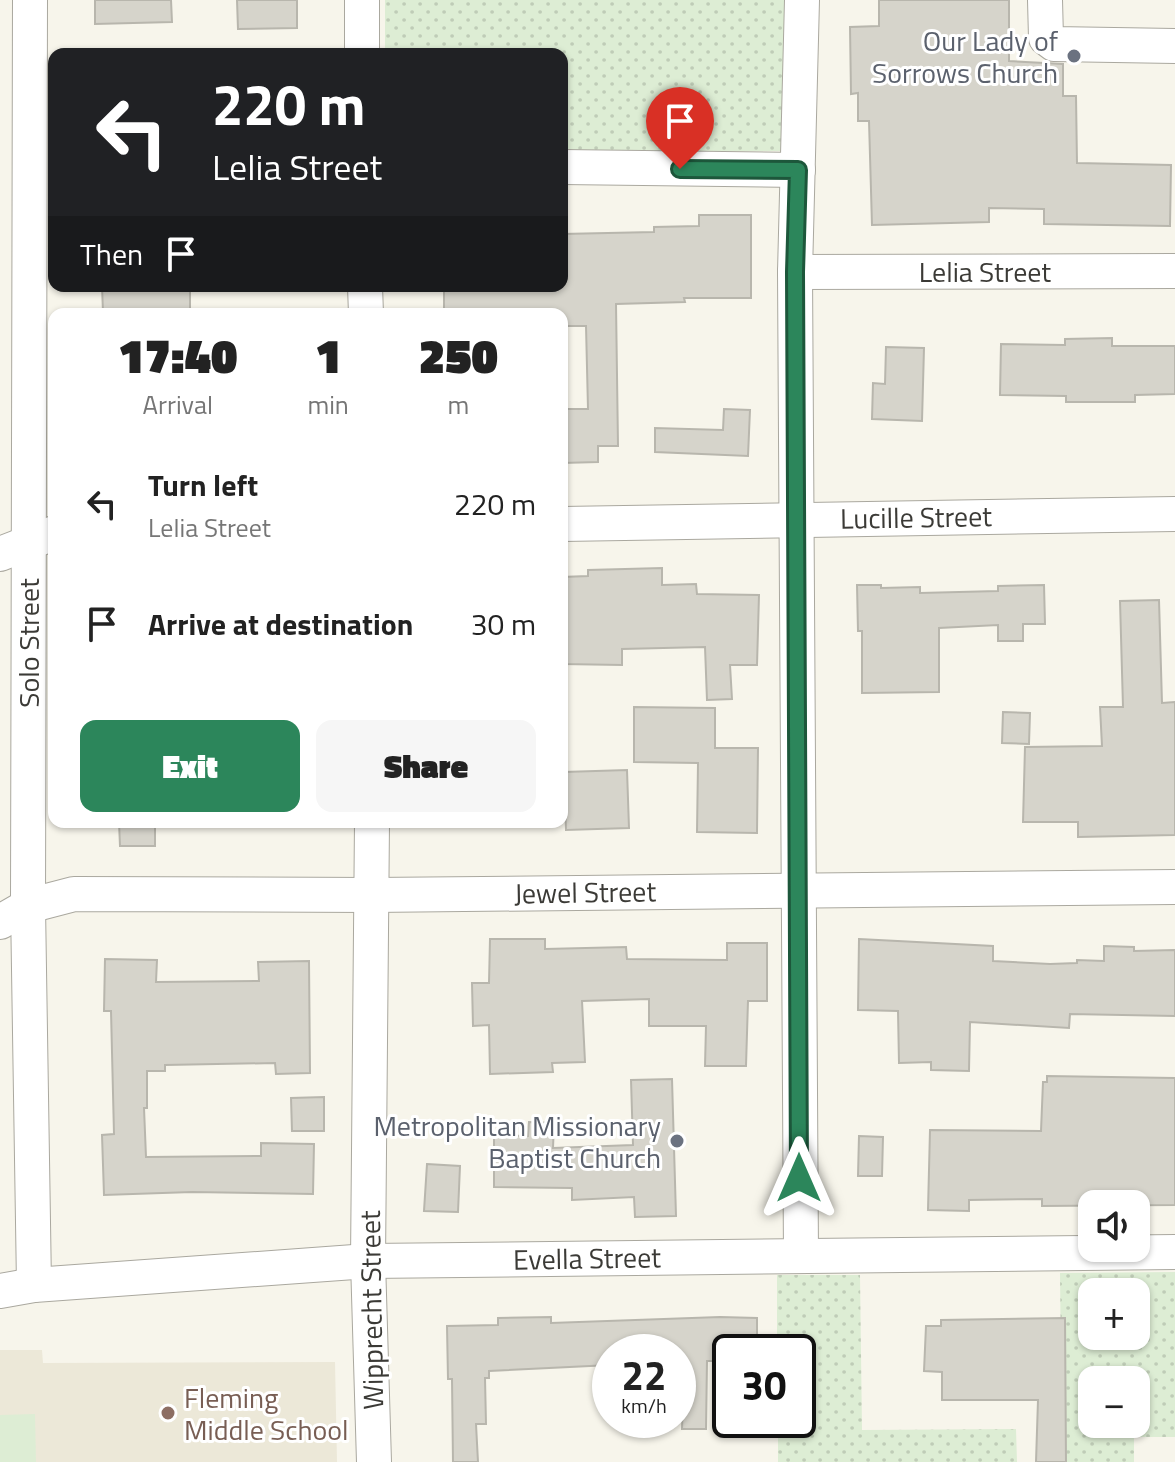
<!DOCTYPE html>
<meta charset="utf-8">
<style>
:root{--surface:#fff;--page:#f6f6f6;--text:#222;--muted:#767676;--accent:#2c865b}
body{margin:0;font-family:"Titillium Web",sans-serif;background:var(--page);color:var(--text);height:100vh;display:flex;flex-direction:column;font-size:30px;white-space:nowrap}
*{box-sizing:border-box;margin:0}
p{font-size:26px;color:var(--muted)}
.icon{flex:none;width:44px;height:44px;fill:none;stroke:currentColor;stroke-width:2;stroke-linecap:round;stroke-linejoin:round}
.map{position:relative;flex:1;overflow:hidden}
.panel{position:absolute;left:48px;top:308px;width:520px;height:520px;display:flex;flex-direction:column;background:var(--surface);border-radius:16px;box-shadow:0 2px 6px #0004}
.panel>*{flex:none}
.top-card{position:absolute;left:48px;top:48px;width:520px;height:244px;border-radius:16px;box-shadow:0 2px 6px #0004;background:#202124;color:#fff;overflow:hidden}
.fabs{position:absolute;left:1078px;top:1190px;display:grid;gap:16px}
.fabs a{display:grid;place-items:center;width:72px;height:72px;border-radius:16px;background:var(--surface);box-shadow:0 2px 6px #0004;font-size:40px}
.speed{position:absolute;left:592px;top:1334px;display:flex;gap:16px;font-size:40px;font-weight:700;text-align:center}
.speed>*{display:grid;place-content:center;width:104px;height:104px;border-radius:50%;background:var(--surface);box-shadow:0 2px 6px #0004;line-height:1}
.speed small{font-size:20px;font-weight:400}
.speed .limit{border:4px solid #111;border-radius:12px;background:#fff;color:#111}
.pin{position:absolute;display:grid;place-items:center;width:68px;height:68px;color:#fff;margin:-82px -34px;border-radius:50% 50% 50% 0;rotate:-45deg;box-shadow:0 0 8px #0007}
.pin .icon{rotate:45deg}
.me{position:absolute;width:88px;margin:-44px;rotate:0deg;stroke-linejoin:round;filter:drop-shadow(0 0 6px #0008)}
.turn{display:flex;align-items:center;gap:28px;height:168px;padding:0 32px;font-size:36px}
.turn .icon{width:104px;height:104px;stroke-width:2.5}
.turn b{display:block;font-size:56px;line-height:68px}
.then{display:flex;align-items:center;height:76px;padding:0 32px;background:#0003;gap:16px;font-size:30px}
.eta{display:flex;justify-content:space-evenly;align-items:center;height:136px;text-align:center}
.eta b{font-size:48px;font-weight:800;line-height:56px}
.cta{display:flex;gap:16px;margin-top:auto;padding:16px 32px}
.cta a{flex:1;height:92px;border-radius:16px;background:var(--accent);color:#fff;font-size:32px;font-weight:800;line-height:92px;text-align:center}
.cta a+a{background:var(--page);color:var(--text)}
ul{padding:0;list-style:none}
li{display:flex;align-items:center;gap:24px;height:120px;padding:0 32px}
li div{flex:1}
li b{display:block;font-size:30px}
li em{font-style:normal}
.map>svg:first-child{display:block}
</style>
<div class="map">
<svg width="1175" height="1462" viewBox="0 0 1175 1462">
<defs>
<pattern id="grass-dots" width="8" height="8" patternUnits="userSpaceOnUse" patternTransform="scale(2)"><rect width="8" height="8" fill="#ddedd4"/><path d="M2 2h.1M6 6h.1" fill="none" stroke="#bfccb7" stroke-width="1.8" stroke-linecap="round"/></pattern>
</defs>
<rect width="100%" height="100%" fill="#f7f5eb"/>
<path fill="#ece8d8" d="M0,1350h42l1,13 292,-1 2,100h-337z"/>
<g fill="url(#grass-dots)" fill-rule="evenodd">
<path d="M385,0h400l-2,151h-221v-97h-177z"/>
<path d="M1175,1272v165h-41v25h-72l-2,-189zM1092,1292h44v44h-44zM1092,1380h44v44h-44z"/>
<path d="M777,1275h83l2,155 154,-1 1,33h-239v-42h20v-68h-21z"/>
</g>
<path fill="#ddedd4" d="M35,1414l1,48h-36v-47z"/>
<g fill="#d6d4cb" stroke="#b8b6ad" stroke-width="2">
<path d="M95,0h76l1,22 -77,2z"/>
<path d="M237,0h60v28l-59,1z"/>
<path d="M879,0h130v61l54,3v32h13l1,67 94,2 -1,61 -126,-2v-15l-55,-1v14l-117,3 -3,-104h-11v-28l-7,1 -1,-67 29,-1z"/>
<path d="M699,215h52v83h-67l1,4 -69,2 2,142h-20v16l-36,1v-54h26l-2,-83h-24v-12h-118v-28h118v-52l92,-2v-5l45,-1z"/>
<path d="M102,286h88v28h-24v-3l-63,1z"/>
<path d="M1112,338v8h63v48l-40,1v7h-69v-6l-66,-1 1,-51 64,1v-6z"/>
<path d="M886,347l38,1 -2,73 -50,-2 1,-36 12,1z"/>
<path d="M724,409l26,1 -2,46 -93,-4v-24l68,2z"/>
<path d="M662,568v17l34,-1 1,10 62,1 -2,70h-27l2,34 -25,1 -2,-53 -83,2v16l-60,-1v-87l26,-1v-6z"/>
<path d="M857,585h24v3l39,-1v6l78,-2v-5l46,-1 1,39h-22v17h-25v-16l-59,3v64l-77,1v-62h-4z"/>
<path d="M1159,600l3,103 13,-1v133l-97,2v-15h-55l2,-75 77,-1 -2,-39h23l-3,-106z"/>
<path d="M634,707l81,1v40h43l-1,85 -60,-1 1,-69 -64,-1z"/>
<path d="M1003,712l27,1 -1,31 -27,-1z"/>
<path d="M627,770l2,58 -63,2 -2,-58z"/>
<path d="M119,822h36v24h-35z"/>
<path d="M490,939h55v10l81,-2 1,12 100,1v-17h40v58h-19l-2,65h-41l1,-40h-57v-27l-67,2 3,61 -33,1 1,9 -63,2 -1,-49 -16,1 -1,-43h17z"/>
<path d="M859,939l134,7v15l57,3 27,-1v-3l27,1v-15l30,1v4l41,-1v66l-105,-2 -1,14 -99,-6 -1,49 -38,-1v-8l-32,1 -1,-52 -40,-1z"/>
<path d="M105,959l52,1 -1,22 103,-1 -1,-19 51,-1 1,112 -34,1 -1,-11 -110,2v6h-18v37h-3l2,49 115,-1v-13l53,1 -1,50 -121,-2 -88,3 -2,-60 12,-1 -3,-123h-7z"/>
<path d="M1047,1076l128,2v127l-133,1v-7l-73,1v11l-41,-1 2,-80 111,1 2,-49h4z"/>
<path d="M672,1079l4,137 -41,1 -1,-20 -62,3v-12l-78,-1v-52l34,1 1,-14 25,1 -1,25 80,-3 -2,-65z"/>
<path d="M324,1097v34h-32l-1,-33z"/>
<path d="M859,1136l24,1 -1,39h-24z"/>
<path d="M427,1164l33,2 -2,46 -34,-1z"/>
<path d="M551,1317v6l169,-6 37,1v34h-27v9h-23l-1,68h-24l2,-58 -6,1v-20h-68v13l-121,6v7h-4l1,46h-10l2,38h-25l-1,-83h-4l-1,-53 51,-1v-7z"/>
<path d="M1065,1318l1,144h-30l2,-62h-96v-28l-18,-1 2,-45h15v-6z"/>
</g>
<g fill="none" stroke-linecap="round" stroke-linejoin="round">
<g stroke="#aaa89f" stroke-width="36">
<g id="minor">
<path d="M30,0l-2,906 6,379"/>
<path d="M362,0v54"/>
<path d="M1045,0l1,38 8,6 121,2"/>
<path d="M562,167l236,3"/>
<path d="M795,272l380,-1"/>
<path d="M365,286l1,28"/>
<path d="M562,524l613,-10"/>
<path d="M0,554l54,-21"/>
<path d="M372,822l-4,439 6,201"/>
<path d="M0,922l28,-16 46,-12 298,1 803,-8"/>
<path d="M801,1255l-6,-983 7,-272"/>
<path d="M0,1291l34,-6 334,-24 807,-9"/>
</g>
</g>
<use href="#minor" stroke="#fff" stroke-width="34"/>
</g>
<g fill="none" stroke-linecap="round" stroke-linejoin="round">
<g stroke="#1d573b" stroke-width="20">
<path id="route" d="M680,169l118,1 -3,102 4,906"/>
</g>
<use href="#route" stroke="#2c865b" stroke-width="14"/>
</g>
<g fill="#6b7280" stroke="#fff" stroke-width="3">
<circle cx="1074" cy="56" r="8"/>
<circle cx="677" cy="1141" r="8"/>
</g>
<circle fill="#8d6e63" stroke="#fff" stroke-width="3" cx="168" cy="1413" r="8"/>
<g text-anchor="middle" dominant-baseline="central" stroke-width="6" stroke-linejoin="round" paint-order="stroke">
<g font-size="28" fill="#5b616d" stroke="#fff" text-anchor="end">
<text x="1058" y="40">Our Lady of<tspan x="1058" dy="32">Sorrows Church</tspan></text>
<text x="661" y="1125">Metropolitan Missionary<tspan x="661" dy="32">Baptist Church</tspan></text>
</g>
<g font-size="28" fill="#3b3a36" stroke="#fff">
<text x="985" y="271">Lelia Street</text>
<text transform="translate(916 517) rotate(-1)">Lucille Street</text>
<text transform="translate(28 643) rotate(-90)">Solo Street</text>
<text transform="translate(585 892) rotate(-1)">Jewel Street</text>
<text transform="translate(587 1258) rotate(-1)">Evella Street</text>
<text transform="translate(371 1310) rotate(-91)">Wipprecht Street</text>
</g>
<g font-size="28" fill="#785e54" stroke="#fff" text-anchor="start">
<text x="184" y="1397">Fleming<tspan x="184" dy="32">Middle School</tspan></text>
</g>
</g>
</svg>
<div class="fabs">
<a><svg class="icon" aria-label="sound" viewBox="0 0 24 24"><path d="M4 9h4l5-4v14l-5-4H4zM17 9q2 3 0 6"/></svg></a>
<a>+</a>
<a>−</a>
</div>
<div class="speed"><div>22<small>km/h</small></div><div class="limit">30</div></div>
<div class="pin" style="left:680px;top:169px;background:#d93025"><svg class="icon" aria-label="arrive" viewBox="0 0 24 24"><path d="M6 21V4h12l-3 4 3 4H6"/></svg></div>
<svg class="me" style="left:799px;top:1178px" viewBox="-20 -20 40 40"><path d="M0-17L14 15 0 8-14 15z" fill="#2c865b" stroke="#fff" stroke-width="4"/></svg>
<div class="top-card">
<div class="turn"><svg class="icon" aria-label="left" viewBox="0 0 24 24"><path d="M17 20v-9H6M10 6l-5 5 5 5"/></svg><div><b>220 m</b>Lelia Street</div></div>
<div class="then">Then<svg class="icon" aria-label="arrive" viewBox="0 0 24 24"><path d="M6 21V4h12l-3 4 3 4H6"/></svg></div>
</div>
<section class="panel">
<div class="eta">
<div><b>17:40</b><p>Arrival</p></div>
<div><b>1</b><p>min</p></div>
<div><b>250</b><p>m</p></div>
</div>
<ul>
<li><svg class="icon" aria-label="left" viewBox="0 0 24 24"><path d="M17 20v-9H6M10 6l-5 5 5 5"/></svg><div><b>Turn left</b><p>Lelia Street</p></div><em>220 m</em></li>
<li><svg class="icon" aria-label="arrive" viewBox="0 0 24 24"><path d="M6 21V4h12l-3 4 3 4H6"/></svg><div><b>Arrive at destination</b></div><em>30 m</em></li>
</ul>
<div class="cta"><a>Exit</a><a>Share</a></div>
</section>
</div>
